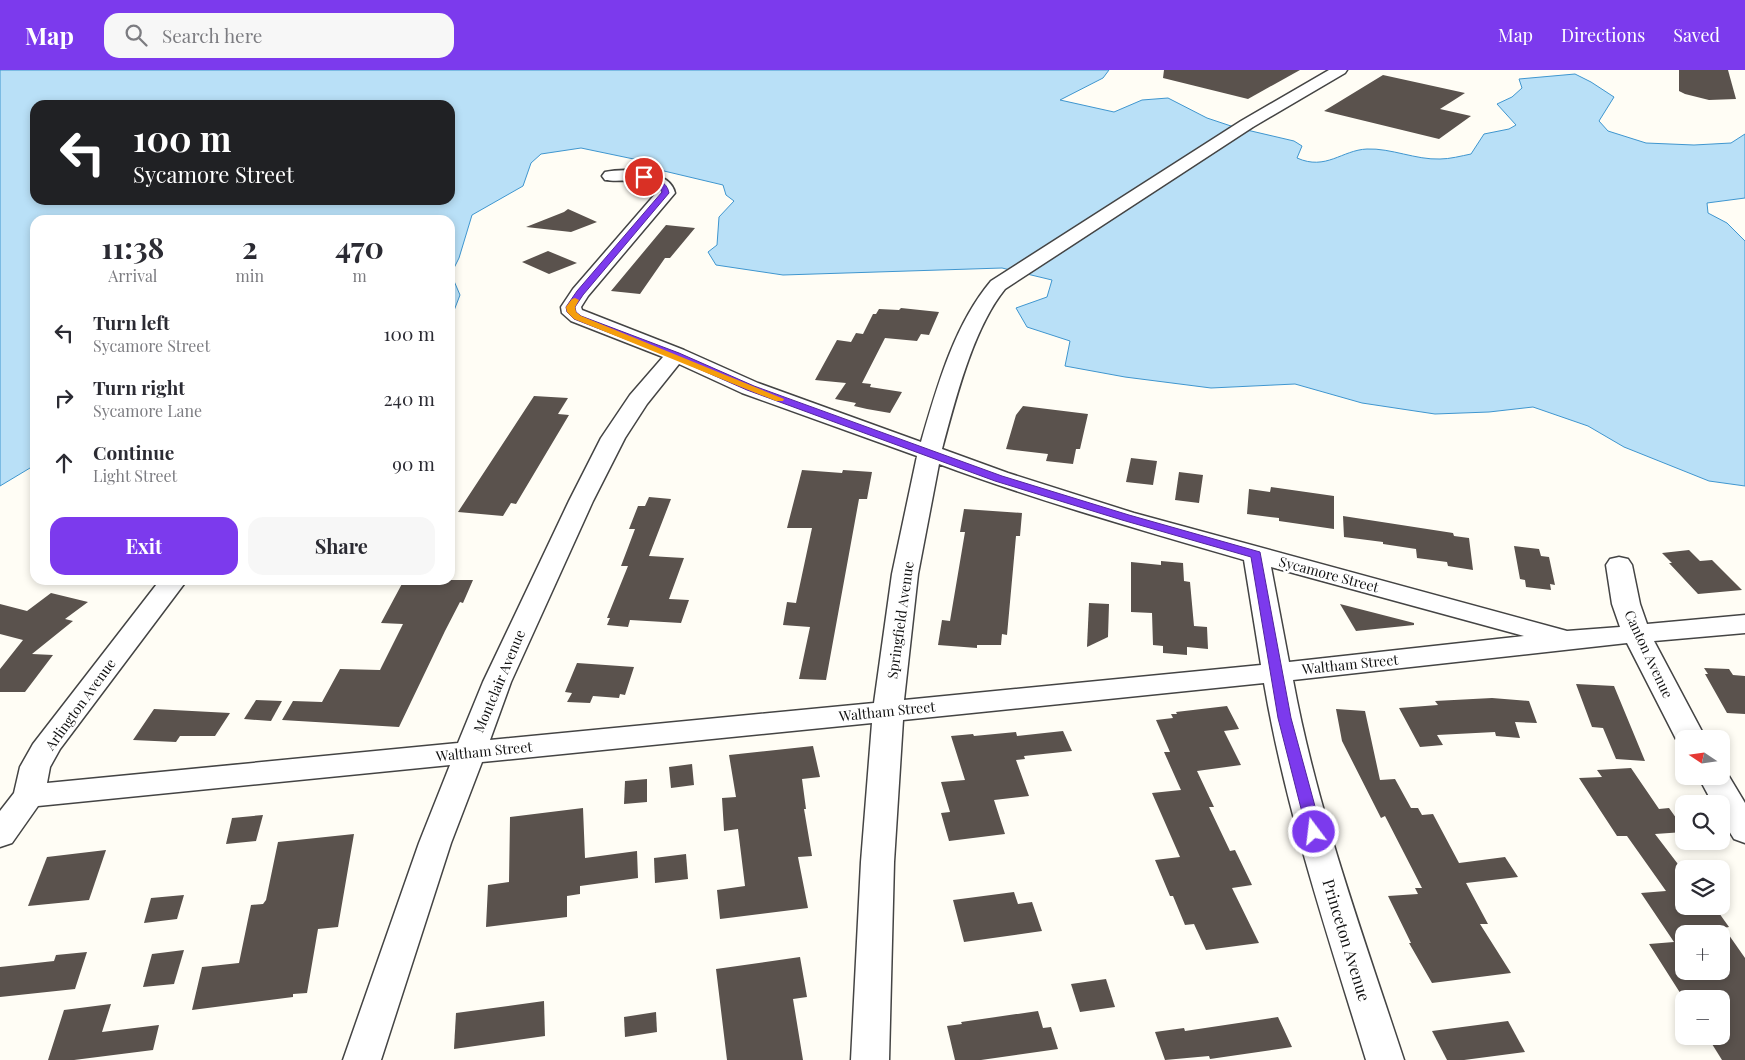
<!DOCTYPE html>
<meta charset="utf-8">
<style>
:root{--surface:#fff;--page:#f7f7f7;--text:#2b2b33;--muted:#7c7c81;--accent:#7c3aed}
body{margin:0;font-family:"Playfair Display",serif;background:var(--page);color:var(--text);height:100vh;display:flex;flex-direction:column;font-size:19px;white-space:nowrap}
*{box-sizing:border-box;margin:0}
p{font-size:16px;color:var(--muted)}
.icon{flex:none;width:28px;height:28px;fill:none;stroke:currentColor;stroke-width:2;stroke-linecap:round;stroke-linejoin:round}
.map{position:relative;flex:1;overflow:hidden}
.details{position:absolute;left:30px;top:145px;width:425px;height:370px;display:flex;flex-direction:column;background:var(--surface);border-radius:15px;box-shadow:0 2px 8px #0003}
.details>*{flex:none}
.guide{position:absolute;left:30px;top:30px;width:425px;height:105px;border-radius:15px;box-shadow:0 2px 8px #0003;background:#202124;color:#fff;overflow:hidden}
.needle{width:32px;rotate:283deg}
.fabs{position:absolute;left:1675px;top:660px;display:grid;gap:10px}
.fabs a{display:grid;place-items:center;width:55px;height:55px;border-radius:10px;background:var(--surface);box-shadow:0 2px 8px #0003;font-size:25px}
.pin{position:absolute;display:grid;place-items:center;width:42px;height:42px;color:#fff;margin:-21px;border:2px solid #fff;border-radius:50%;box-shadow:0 1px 5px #0007}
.me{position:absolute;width:55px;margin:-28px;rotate:345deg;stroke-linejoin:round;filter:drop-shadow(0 0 4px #0008)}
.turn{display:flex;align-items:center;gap:18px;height:105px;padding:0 20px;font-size:22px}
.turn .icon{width:65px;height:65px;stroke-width:2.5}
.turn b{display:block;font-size:35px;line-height:42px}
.eta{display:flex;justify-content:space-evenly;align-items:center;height:85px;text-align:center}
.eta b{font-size:30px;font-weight:700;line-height:35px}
.button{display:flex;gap:10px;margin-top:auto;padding:10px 20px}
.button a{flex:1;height:58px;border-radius:15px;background:var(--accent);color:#fff;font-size:20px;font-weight:700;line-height:58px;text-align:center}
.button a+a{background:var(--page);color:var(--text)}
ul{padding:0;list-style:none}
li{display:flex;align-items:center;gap:15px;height:65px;padding:0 20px}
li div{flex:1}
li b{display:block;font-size:19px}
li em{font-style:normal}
header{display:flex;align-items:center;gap:30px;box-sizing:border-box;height:70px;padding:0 25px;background:var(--accent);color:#fff}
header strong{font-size:24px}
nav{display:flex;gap:28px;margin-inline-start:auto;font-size:18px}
.search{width:350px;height:45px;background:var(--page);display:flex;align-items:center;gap:12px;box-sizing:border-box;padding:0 18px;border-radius:15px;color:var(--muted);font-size:19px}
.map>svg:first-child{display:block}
</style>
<header>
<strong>Map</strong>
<div class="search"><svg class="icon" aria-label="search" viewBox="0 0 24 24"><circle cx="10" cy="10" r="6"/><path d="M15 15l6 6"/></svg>Search here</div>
<nav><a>Map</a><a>Directions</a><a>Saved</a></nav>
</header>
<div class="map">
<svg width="1745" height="990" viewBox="0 0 1745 990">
<rect width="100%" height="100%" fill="#fffdf5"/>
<path fill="#b9e0f7" stroke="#3f96cf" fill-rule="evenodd" d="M0,0h1109l-6,8 -43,22 54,12 28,-12 26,-2 39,20 27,9 60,14 8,5 -5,12c29,13 45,-8 70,-9 24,-1 49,11 73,10 10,0 21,-3 31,-5l13,-20 25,-5 7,-4 -19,-21 15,-7 10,-9 -3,-9 56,-5 16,8 23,15 -15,24 9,10 38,12 48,2 37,-2 14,-9v64l-38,5 1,10 19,10 18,18v245l-36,-5 -85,-34 -36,-21 -55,-19 -44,5 -54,2 -73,-11 -67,-19 -84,4 -86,-11 -60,-11 5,-25 -43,-14 -11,-19 31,-11 5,-17 -50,-12 -219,7 -67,-10 -8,-13 9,-7 2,-28 15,-16 -8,-6 -3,-10 -59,-14 -16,-9 -67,-14 -40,6 -10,9 -8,23 -51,29 -13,43 -8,16 9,21 -10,26v-101h-415v245l-35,21zM35,35h415v95h-415z"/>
<g fill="#5a524d" fill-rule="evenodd">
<path d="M1164,0h136l-52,29 -85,-21z"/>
<path d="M1679,0h49l8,29 -27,1 -24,-6 -6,-3z"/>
<path d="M1383,5l82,18 -25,16 31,7 -32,23 -115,-28z"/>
<path d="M568,139l29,13 -26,10 -45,-5 38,-15z"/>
<path d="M666,155l29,3 -25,30h-5l-25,36 -29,-3z"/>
<path d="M548,181l29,12 -28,11 -27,-12z"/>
<path d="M901,238l38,4 -10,23 -8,-1 -4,7 -32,-3 -23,45 9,1 -1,3 32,5 -12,21 -23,-4 -13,-3 2,-3 -21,-4 11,-16 -31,-3 22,-40 14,2 5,-9 7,1 10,-20h3l3,-5 20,1z"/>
<path d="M534,326l34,2 -10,16 11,1 -53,89 -5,-1 -8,13 -45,-4z"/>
<path d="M1023,336l65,8 -8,35h-4l-3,15 -27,-3 2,-7 -42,-5 10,-34z"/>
<path d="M1131,388l26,3 -4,24 -27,-3z"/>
<path d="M802,400l40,3 1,-3 29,2 -5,27h-8l-33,181 -27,-1 11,-52 -27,-2 4,-23 9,1 16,-75h-25z"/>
<path d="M1179,402l24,3 -4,28 -24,-3z"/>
<path d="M1271,417l63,9v33l-55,-8v-3l-32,-4 2,-25 21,3z"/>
<path d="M649,427l22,2 -22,57 35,2 -15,41 20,1 -8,23 -51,-3 -2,7 -21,-2 3,-7h-3l21,-52h-7l14,-37h-6l9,-23h7z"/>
<path d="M964,439l58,4 -2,23h-4l-9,99 -5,-1 -1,11h-24v3l-39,-3 4,-25 8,1 15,-89h-5z"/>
<path d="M1343,446l110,17 1,3 15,2 4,32 -25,-4 -1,-4 -30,-4 -1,-9 -33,-5v-2l-39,-5z"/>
<path d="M1514,476l25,3 2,7 8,1 6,28 -5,-1 1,6 -25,-3 -1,-7 -5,-1z"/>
<path d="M1689,480l11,11 12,-1 30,30 -44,4 -29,-31h3l-10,-10z"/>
<path d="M1161,491l22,2 1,18 6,1 4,44 13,1 1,22 -21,-2v8l-24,-2v-7l-10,-1 -1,-32 -21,-1v-50l30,3z"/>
<path d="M404,510h69l-10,23 -3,-1 -15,29 -46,96 -117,-7 11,-19 29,1 18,-33 40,1 23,-46 -22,-1z"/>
<path d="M51,523l37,9 -23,17 8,2 -41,33 21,1 -28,37h-25v-23l23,-29 -23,-6v-30l27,7z"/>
<path d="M1089,533l20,1 -1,33 -21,10z"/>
<path d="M1340,534l74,19v2l-58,6z"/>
<path d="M577,593l57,4 -9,28 -5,-1 -1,4 -26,-2 -3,7 -23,-1 5,-9 -7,-1z"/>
<path d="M1704,598l25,1 4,6 12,1v38l-18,-1 -22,-39h3z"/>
<path d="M1576,614l38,2 31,75 -29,-2 -13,-31 -11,-1z"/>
<path d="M1492,628l37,3 8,22 -22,-1 5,16 -24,-2 -1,-4 -58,3 6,10 -23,2 -21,-39 39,-3 -3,-4z"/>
<path d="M256,630l26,1 -11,20 -27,-2z"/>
<path d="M1227,636l12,23 -15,2 17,34 -44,6 17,36h-5l21,44 5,-1 17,35 -20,3 27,55 -53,7 -12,-26 -9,1 -12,-29h-3l-15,-36 25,-3 -28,-64 29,-3 -17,-38h6l-14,-32 17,-2 -2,-4h6l-1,-2z"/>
<path d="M154,639l76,4 -15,23h-35l-4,6 -43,-2z"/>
<path d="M1336,639l29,2 15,69 15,-1 16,29h7l4,7 11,-1 26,49 46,-6 13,20 -52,6 22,41h-8l31,49 -79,10 -23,-40h2l-23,-47 30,-2 -3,-6h7l-37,-72 -4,2 -39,-77z"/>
<path d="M1063,661l9,20 -48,5 1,3 -9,1 13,36 -35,4 11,34 -56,7 -8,-28 9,-1 -9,-30 24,-2 -14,-44 22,-2 1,2 42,-4 1,4z"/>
<path d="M813,676l7,31 -18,2 4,30h-2l8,47 -14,1 10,51 -88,11 -3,-29 28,-4 -7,-57 -14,2 -2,-33 14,-1 -7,-42z"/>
<path d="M692,694l2,21 -23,3 -2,-21z"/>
<path d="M1631,698l28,41 10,-1 15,21v3l-29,2 29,38v34h30l15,21 -5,1 21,30v102h-23l-15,-24h14v-37h-37l-35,-55 25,-2 -33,-49 25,-2 -39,-55h-10l-38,-58 23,-1 -5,-7zM1684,864h37v37h-37z"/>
<path d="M647,709v23l-23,2 1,-23z"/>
<path d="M583,738l2,50 52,-7 1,27 -58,8v8l-13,2v21l-81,10 2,-42 21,-3 1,-65z"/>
<path d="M263,745l-7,26 -30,3 6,-26z"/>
<path d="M354,764l-16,93 -20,2 -11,64 -14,1v3l-101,13 10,-43 37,-4 12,-58 12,-1 3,-4 12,-58z"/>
<path d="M106,780l-17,50 -61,6 19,-49z"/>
<path d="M686,784l2,25 -33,4 -1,-25z"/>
<path d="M1014,822l4,12 14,-2 10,29 -78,11 -11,-42z"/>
<path d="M184,825l-7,24 -33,4 7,-25z"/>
<path d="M184,880l-10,34 -31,3 9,-33z"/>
<path d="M87,882l-12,37 -75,8v-30l54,-6 2,-6z"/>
<path d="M800,887l7,40 -14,2 10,61h-76l-11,-91z"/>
<path d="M1106,909l9,28 -35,5 -9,-28z"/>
<path d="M544,931l1,35 -91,13 2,-36z"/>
<path d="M111,934l-9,28 57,-7 -6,25 -79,10h-26l16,-50z"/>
<path d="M1038,941l5,17 8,-1 7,22 -77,11h-26l-8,-34 15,-2 -1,-2z"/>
<path d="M656,942l1,20 -32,5 -1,-20z"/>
<path d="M1278,947l14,30 -82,12 -1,-3 -44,4 -10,-28 29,-4 1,3z"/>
<path d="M1508,951l17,31 -61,8h-17l-15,-29z"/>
</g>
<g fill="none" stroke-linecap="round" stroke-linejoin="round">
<g stroke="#444" stroke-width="3">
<g id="street">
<path d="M1329,0h18l-2,3 -92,54 -248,162c-32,39 -50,112 -63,160l66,24 126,40 433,118 53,-4 -8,-23 -6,-39 4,-6 9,-2 9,2 4,6 8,39 7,20 98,-9v18l-91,8 52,98h-22v8l-4,-1 -4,-7 -49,-96 -334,37c24,130 70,255 111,380h-38c-38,-124 -80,-248 -102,-377l-361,37 -9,142 -5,198h-38l10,-198 11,-139 -390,39 -31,81 -70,217h-38l76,-217 31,-78 -412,41 -26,37 -12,4v-36l14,-18 6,-26 13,-23 127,-164h27l-127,169 -10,18 -3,16 411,-40 25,-61 86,-181 32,-63 29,-43 33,-38 -92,-36 -9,-8 -1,-6 12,-18 84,-97c-8,-17 -37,-9 -52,-12l-3,-4 3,-4c19,-4 65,-3 70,21l-87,103 -7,11 1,3 102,40 74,33 163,59c16,-55 33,-117 70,-161l250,-160zM679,294l63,29 175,63 -25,118 -18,129 -384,37 21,-58 82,-181 32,-63 22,-34zM939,394c100,37 202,66 305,96l17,105 -357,35 14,-126zM1271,497l253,69 -235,26z"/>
<path d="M1721,697l3,1 21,35v40l-11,-4 -13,-21v-14h-8l-15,-28h23z"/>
</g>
</g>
<use href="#street" fill="#fff" fill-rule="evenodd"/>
</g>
<path fill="#7c3aed" stroke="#51269a" d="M644,105c11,3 23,6 25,18l-86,102 -8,12 1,5 5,4 98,37 75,33 248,90 127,39 131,37 31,166 31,114 -3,4 -5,1 -4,-1 -3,-4 -29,-114 -27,-161 -129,-37 -127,-39 -248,-91 -75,-33 -98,-38 -7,-7 -1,-5 11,-16 85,-99 -4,-7 -17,-6 -1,-2z"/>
<path fill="#f59e0b" d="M575,228l4,2 -4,7 1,5 5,4 203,83 -1,2h-7l-202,-82 -7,-7 -1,-5 6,-8z"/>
<g text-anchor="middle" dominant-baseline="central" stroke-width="5" stroke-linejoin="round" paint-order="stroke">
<g font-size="14" fill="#111" stroke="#fff">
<text transform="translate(1329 504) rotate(15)">Sycamore Street</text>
<text transform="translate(900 550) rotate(-82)">Springfield Avenue</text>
<text transform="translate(1649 584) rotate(65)">Canton Avenue</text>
<text transform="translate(1350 594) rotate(-6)">Waltham Street</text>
<text transform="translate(499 611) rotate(-67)">Montclair Avenue</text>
<text transform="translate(80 634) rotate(-54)">Arlington Avenue</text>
<text transform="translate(887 641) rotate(-6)">Waltham Street</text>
<text transform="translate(484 681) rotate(-6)">Waltham Street</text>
</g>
<g font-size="16" fill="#111" stroke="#fff">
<text transform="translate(1347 870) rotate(73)">Princeton Avenue</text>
</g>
</g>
</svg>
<div class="fabs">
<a><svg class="needle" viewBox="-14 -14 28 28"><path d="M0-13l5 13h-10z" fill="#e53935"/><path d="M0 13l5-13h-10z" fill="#7c7c81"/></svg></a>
<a><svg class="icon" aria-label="search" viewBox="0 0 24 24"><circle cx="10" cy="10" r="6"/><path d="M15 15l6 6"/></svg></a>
<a><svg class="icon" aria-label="layers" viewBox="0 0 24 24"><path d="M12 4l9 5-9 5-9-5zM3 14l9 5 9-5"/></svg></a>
<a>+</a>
<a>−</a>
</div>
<div class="pin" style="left:644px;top:107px;background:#d93025"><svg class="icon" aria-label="arrive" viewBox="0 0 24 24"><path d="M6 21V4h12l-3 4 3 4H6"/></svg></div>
<svg class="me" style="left:1314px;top:762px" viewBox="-20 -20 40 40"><circle r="17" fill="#7c3aed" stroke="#fff" stroke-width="3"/><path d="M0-11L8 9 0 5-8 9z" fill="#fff"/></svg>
<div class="guide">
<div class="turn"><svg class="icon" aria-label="left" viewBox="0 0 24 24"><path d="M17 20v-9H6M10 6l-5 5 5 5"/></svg><div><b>100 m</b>Sycamore Street</div></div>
</div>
<section class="details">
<div class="eta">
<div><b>11:38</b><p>Arrival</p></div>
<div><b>2</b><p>min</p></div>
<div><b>470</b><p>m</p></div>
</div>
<ul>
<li><svg class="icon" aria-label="left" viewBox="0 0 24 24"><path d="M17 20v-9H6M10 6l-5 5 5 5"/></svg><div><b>Turn left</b><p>Sycamore Street</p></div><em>100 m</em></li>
<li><svg class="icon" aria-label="right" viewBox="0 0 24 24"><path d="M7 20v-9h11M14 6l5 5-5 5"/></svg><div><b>Turn right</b><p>Sycamore Lane</p></div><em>240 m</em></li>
<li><svg class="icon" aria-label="ahead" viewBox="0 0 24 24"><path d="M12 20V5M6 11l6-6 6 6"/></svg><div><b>Continue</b><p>Light Street</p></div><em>90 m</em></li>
</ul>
<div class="button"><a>Exit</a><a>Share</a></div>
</section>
</div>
